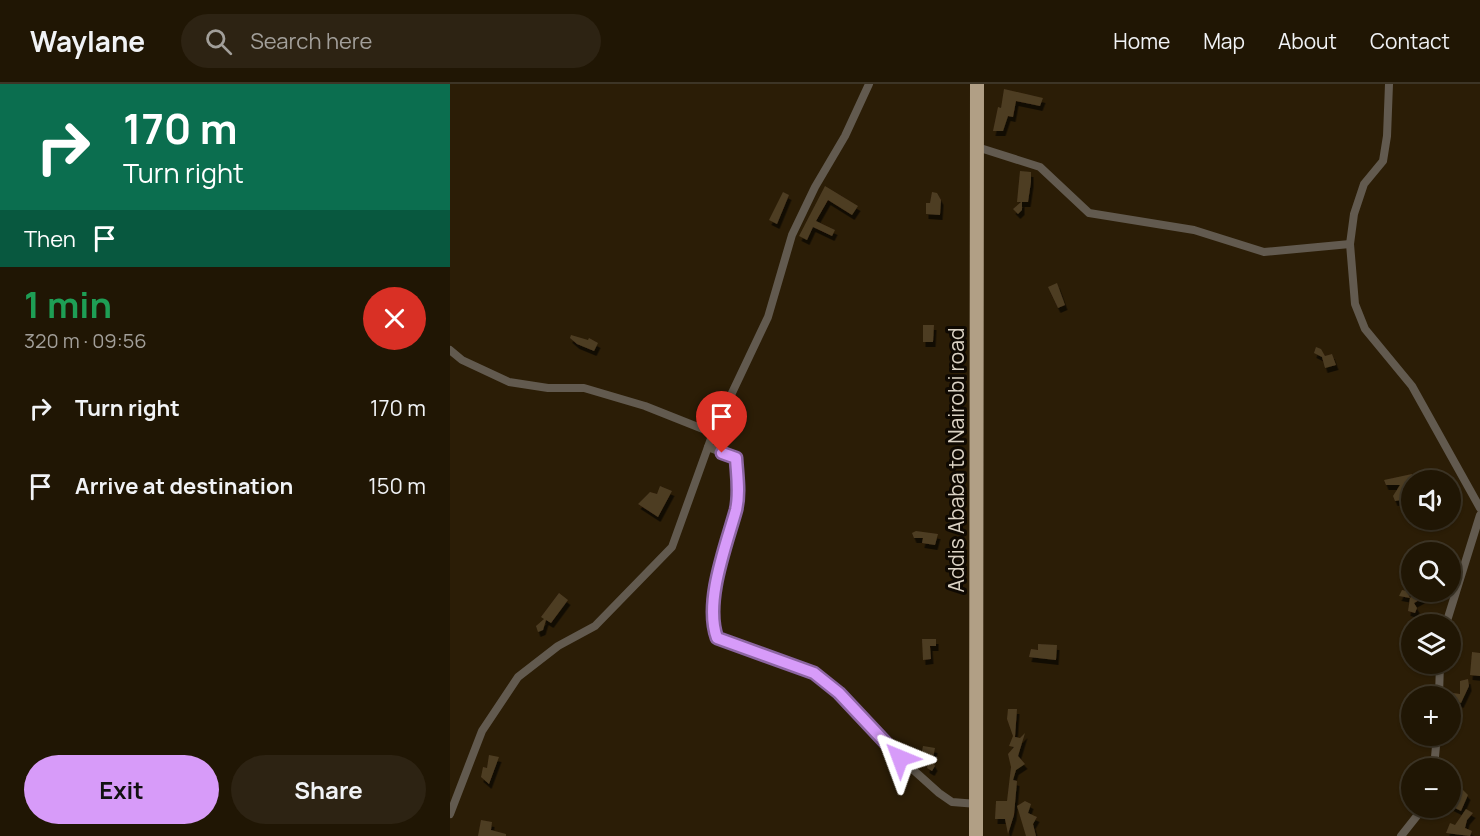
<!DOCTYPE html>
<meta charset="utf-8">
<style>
:root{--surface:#201604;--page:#2d2313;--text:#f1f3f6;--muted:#a29f9a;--line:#3d3526;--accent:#d79bf9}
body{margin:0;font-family:Manrope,sans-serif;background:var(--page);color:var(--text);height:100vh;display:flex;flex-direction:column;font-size:22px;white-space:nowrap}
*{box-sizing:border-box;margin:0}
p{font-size:20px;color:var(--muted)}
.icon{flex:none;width:33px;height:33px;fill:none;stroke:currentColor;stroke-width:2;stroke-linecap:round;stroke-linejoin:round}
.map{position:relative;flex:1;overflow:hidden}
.sheet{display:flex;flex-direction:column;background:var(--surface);width:450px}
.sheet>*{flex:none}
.top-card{background:#0b6e4f;color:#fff;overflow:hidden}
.buttons{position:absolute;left:951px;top:386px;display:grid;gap:12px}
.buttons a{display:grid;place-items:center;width:60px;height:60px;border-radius:50%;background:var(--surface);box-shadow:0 2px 4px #0004,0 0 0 2px var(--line);font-size:30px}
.pin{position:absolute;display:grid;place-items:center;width:51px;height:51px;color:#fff;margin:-62px -26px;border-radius:50% 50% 50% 0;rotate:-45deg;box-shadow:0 0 6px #0007}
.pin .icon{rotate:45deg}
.me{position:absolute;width:66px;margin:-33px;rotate:316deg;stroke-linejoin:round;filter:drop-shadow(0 0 4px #0008)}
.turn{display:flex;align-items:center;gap:21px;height:126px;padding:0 24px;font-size:27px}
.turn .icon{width:78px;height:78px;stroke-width:2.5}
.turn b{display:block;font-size:42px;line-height:51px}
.then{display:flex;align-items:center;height:57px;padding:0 24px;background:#0003;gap:12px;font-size:22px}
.round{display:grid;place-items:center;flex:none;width:63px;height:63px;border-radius:32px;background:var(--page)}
.head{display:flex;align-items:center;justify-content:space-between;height:102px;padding:0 24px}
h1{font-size:36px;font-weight:700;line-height:45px;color:#1e9e55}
.action{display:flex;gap:12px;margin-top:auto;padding:12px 24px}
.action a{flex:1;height:69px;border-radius:36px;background:var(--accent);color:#111;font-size:24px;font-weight:700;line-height:69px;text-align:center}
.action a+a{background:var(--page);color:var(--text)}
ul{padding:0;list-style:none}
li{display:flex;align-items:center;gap:18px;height:78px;padding:0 24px}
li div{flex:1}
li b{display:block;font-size:22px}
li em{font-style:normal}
header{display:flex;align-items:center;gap:36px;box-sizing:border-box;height:84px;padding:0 30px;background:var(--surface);border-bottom:2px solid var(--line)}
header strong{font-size:28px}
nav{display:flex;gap:33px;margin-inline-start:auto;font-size:21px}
.search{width:420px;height:54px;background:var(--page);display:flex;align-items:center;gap:15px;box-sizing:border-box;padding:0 21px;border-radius:33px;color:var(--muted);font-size:22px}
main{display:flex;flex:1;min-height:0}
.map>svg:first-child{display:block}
</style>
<header>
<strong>Waylane</strong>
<div class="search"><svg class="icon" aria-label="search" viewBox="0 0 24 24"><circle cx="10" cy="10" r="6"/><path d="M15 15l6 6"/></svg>Search here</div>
<nav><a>Home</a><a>Map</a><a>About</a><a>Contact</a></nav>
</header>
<main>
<section class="sheet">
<div class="top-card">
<div class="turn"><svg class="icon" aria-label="right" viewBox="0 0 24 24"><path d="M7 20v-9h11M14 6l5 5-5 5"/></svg><div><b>170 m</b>Turn right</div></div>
<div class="then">Then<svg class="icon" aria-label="arrive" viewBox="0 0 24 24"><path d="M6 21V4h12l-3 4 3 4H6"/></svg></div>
</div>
<div class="head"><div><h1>1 min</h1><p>320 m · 09:56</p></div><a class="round" style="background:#d93025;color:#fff"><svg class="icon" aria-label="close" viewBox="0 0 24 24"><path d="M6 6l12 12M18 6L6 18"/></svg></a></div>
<ul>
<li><svg class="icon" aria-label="right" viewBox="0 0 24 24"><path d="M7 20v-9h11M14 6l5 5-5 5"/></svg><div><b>Turn right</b></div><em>170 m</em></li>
<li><svg class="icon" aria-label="arrive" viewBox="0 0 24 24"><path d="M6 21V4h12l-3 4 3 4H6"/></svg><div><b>Arrive at destination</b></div><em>150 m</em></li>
</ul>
<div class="action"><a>Exit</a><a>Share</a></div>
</section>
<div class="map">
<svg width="1030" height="752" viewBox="0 0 1030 752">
<defs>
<filter id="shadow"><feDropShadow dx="2.5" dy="5" stdDeviation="0" flood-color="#0009"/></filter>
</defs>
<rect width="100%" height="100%" fill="#2b1d06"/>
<g fill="#4d3c23" filter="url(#shadow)">
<path d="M554,5l39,9 -3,8 -24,-5 -3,16 -5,-1 -5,15h-10l5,-24 3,1z"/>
<path d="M570,87l11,1v10l-3,20h-6v8l-4,4 -5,-5 8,-7h-4z"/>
<path d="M375,102l33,20 -6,9 -24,-15 -12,21 19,9 -3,6 -19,-9 -6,13 -8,-4z"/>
<path d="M333,108l6,3 -12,29 -8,-4z"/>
<path d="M482,108l5,1 4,7 -1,15 -14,-1v-11h4z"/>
<path d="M607,199l8,22 -7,3 -10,-21z"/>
<path d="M473,241h11l-1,17h-10z"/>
<path d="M121,251l17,5 1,-2 9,5 -4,8 -17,-7 -7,-6z"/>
<path d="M866,263l5,2 4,7 7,-2 4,11 -11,3 -3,-11 -8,-4z"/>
<path d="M962,390v14l-11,1v11l-6,1 -2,-5 7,-11h-14l-2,-5z"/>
<path d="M210,402l12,5 -14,26 -20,-13 12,-12 7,2z"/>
<path d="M466,447l22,3 -3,11 -13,-2 1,-5h-9l-2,-5z"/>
<path d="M952,506l5,1 3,7 7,-6 6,1v5l-9,5 3,5 -2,5 -7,-2 2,-13 -11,-2z"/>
<path d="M109,509l9,7 -17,23 -5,-3 -3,10 -5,2 -2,-6 8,-7 -3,-2z"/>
<path d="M472,555h14v7h-6l1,13 -8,1z"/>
<path d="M588,560l19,1 -1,15 -27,-3 2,-8 7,1z"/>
<path d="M1022,568l8,1v23l-10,-1z"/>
<path d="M1018,595l1,7 -8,17 -9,-4 1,-6 7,1v-13z"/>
<path d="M558,625h9l-2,28 5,1 5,-5 -7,23 7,8 -9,6 -3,10 4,1 -3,34 -6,19 -3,-15h-10l1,-18h11l4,-34 -3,-13 6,-7 -5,-1 4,-10 -6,-17z"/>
<path d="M473,662l12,2 -2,10 -3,-1 5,9 -3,5 -5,-3 2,-11 -8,-1z"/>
<path d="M39,671l10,2 -10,27 -8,-7 2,-10 4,1z"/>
<path d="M1012,705l6,6 -7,16 -10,-5z"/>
<path d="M575,717l6,3 -3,9 9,4 -4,7 3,12h-10l-9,-30z"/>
<path d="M1016,725l7,4 -6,7 -2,8 7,3 -2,5 -24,-3 4,-10 5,2z"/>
<path d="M31,736l11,2 -1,8 15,4v2h-28z"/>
</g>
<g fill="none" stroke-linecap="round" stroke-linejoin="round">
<g stroke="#625a4f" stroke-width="8">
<path d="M939,0l-2,52 -4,25 -19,23 -10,30 -4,30 5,60 10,25 47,57 68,122"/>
<path d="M527,63l63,20 49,46 105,17 70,22 86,-8"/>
<path d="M0,266l12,10 47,22 39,6h36l61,18 68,27"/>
<path d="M258,363l28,11c1,17 4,35 -1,52 -9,36 -31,92 -18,128l97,35 25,20 61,65 39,35 13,9 25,2"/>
<path d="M996,540l34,-109"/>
<path d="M989,612l1,-33"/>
<path d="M984,684l3,-33"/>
<path d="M0,730l32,-83 36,-54 40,-31 37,-20 77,-79 41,-114 55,-116 24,-82 23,-48 30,-51 24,-52"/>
<path d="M951,752l23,-29"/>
</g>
<path stroke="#b19f85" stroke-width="14" d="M526,752l1,-752"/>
</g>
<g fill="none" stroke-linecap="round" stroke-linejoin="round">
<g stroke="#8c65a2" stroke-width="15">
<path id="route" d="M272,369l14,5c1,17 4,35 0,52 -10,36 -32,92 -19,128l97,35 25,20 61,65"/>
</g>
<use href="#route" stroke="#d79bf9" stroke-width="10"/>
</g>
<g text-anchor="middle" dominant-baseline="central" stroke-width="6" stroke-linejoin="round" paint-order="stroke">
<g font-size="21" fill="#dbd2c4" stroke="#0f0902">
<text transform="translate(506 376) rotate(-90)">Addis Ababa to Nairobi road</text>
</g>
</g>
</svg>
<div class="buttons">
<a><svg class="icon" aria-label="sound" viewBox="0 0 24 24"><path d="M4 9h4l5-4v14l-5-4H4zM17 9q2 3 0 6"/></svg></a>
<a><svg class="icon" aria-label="search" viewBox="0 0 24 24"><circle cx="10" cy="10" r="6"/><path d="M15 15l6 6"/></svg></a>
<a><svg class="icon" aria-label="layers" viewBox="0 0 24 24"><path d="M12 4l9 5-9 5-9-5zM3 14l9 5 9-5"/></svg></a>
<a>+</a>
<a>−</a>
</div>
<div class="pin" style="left:272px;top:369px;background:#d93025"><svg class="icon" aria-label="arrive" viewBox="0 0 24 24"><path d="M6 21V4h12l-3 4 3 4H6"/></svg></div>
<svg class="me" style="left:450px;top:674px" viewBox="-20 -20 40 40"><path d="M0-17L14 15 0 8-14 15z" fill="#d79bf9" stroke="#fff" stroke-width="4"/></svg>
</div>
</main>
